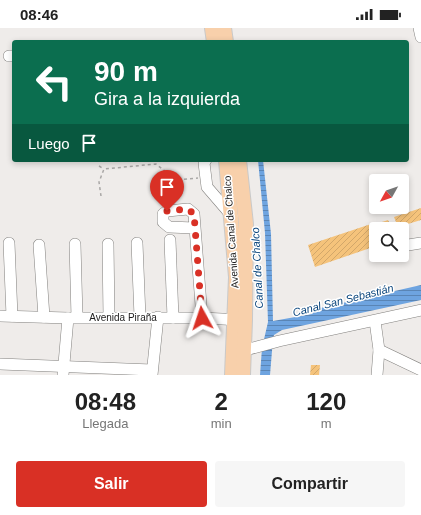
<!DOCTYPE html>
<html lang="es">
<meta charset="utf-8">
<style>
:root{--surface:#fff;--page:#f6f6f6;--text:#222;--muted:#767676;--accent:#d93025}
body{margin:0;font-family:Arial,sans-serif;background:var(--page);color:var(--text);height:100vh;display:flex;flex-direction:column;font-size:15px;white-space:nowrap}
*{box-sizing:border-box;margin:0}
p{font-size:13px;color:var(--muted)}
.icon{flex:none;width:22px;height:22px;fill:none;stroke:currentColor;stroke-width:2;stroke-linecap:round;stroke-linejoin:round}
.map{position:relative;height:347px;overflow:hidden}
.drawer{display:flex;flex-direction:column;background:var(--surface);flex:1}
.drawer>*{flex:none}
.top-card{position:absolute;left:12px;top:12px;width:397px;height:122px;border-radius:4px;box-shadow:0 2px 6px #0003;background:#0b6e4f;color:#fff;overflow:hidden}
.needle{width:26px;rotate:230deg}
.fabs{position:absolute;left:369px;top:146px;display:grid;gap:8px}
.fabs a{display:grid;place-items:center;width:40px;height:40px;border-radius:4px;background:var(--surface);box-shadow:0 2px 6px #0003;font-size:20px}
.pin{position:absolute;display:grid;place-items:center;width:34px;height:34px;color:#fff;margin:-41px -17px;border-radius:50% 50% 50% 0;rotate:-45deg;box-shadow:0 0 4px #0007}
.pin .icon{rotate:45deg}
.me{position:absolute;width:44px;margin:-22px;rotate:355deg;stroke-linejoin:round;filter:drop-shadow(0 0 3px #0008)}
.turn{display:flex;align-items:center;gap:14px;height:84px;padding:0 16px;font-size:18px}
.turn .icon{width:52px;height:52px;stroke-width:2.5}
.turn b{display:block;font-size:28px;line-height:34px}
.then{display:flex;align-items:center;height:38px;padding:0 16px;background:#0003;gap:8px;font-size:15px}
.eta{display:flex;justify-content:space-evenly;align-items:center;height:68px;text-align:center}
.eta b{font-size:24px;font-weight:800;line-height:28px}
.primary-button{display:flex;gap:8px;margin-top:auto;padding:8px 16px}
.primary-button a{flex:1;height:46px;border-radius:4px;background:var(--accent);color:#fff;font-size:16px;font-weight:800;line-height:46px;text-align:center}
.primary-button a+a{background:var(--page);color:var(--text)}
.status{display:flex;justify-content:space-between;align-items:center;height:28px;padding:0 20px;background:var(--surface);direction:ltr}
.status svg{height:11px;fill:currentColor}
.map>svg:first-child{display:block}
</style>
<div class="status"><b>08:46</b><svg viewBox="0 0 49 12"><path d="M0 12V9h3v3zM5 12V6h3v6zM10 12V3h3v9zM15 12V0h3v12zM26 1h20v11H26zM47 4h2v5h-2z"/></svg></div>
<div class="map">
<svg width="421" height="347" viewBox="0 0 421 347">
<defs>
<pattern id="water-rules" width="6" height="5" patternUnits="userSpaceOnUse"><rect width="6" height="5" fill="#6ea4e0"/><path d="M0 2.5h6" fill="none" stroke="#5a85b5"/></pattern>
<pattern id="building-hatch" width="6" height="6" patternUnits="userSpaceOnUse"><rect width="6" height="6" fill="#f5c37b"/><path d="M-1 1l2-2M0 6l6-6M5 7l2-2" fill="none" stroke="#d2a76a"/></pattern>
</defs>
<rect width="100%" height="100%" fill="#efecea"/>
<path fill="url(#water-rules)" d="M258,132h5l8,74 2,87 39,-7 4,-5 105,-24v15l-139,30 -8,5 -1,4 -3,36h-10l2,-27 6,-26 -3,-89z"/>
<g fill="url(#building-hatch)">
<path d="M421,180v12l-23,7 -4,-10z"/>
<path d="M388,192l2,4h2l2,5h-13l-2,-6z"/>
<path d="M371,196l5,15v7l-61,21 -7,-22z"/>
<path d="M391,257l2,6 -7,2 -2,-7z"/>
<path d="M311,337h9l-1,10h-9z"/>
</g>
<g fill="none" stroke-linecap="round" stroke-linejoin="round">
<g stroke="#82807e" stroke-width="12">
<g id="minor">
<path d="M419,0l2,9"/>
<path d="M9,28h5"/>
<path d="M206,132l-2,3 3,24 25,29"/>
<path d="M194,200l-25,-1 -6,-5v-8l4,-3 21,-2 6,5 8,104"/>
<path d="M170,212l3,78"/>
<path d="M9,215l3,73"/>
<path d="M137,215l3,74"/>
<path d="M75,216l2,73"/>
<path d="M108,216l1,73"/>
<path d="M39,217l5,72"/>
<path d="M402,218l19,-3"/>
<path d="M0,288l68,2h134l40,2"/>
<path d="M375,293l4,29 -2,25"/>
<path d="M379,322l42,20"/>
<path d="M238,324l41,-11 142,-31"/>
<path d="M0,336l152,6"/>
<path d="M63,347l5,-57"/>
<path d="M152,347l6,-58"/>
</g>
</g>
<g stroke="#c9c9c9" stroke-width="16">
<g id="major">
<path d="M212,0l2,14"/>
<path d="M224,0l2,14"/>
<path d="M226,132l10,117 -4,98"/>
<path d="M239,132l7,64 -1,96 -2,55"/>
</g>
</g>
<g stroke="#a9a7a6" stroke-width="1.5" stroke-dasharray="3 3" stroke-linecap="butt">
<path d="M99,138l5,3"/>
<path d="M101,168l-2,-14 5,-13 52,-5 20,16 22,-2"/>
</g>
<use href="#minor" stroke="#fff" stroke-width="11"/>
<use href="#major" stroke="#f8d0ab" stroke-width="14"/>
</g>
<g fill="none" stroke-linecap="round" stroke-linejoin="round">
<path stroke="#d93025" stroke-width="7" stroke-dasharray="0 12.6" d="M167,183l21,-2 6,5 8,104"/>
</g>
<g text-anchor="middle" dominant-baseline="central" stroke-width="3" stroke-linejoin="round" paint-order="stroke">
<g font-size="10" fill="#1d1c1c" stroke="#fff">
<text transform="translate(231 204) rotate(-94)">Avenida Canal de Chalco</text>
<text x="123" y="289">Avenida Piraña</text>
</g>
<g font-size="11" font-style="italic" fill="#0b467d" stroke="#fff">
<text transform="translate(257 240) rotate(-93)">Canal de Chalco</text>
<text transform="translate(343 272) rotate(-14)">Canal San Sebastián</text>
</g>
</g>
</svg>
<div class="fabs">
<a><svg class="needle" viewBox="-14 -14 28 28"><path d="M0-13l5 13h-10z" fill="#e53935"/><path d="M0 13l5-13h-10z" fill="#767676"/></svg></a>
<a><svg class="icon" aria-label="search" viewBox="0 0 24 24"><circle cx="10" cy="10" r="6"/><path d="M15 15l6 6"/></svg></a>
</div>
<div class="pin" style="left:167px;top:183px;background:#d93025"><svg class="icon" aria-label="arrive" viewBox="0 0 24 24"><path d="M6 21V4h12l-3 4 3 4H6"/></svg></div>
<svg class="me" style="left:202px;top:290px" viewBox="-20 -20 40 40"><path d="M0-17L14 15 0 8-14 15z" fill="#d93025" stroke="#fff" stroke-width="4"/></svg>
<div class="top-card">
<div class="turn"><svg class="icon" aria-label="left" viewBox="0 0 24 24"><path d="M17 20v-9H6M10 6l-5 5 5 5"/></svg><div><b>90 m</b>Gira a la izquierda</div></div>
<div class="then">Luego<svg class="icon" aria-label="arrive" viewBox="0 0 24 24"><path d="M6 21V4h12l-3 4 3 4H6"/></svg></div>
</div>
</div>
<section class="drawer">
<div class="eta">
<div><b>08:48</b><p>Llegada</p></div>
<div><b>2</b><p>min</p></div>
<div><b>120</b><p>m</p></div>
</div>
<div class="primary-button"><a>Salir</a><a>Compartir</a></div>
</section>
